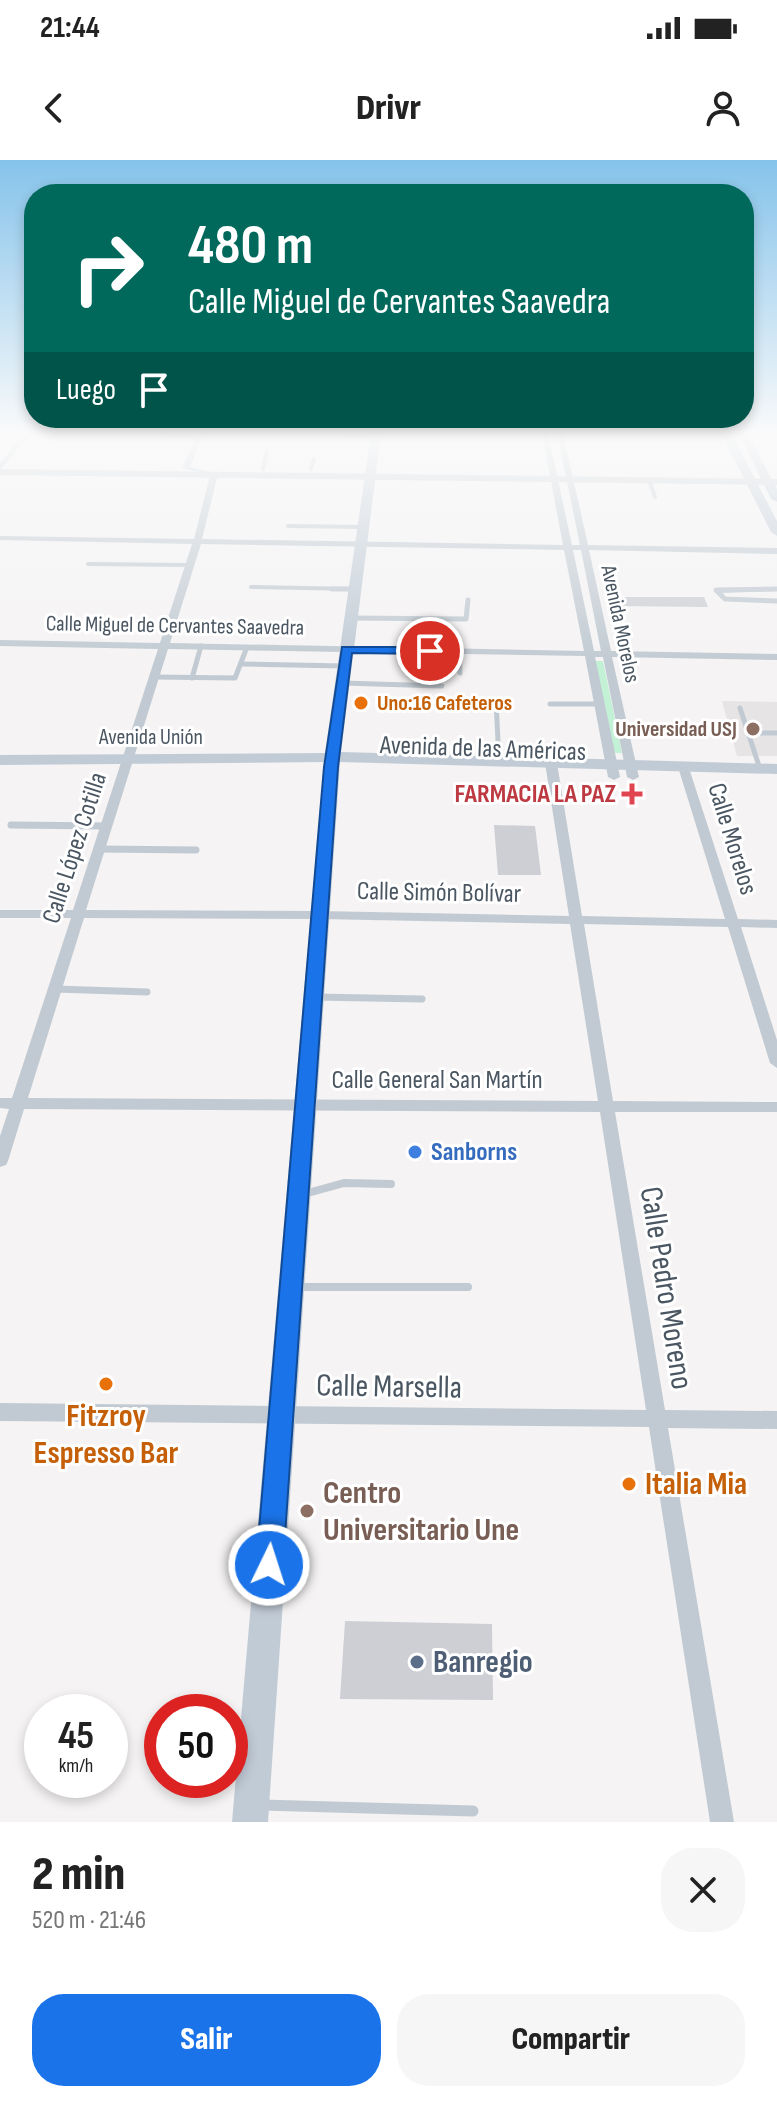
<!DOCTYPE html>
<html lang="es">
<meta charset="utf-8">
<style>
:root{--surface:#fff;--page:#f6f6f6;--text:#222;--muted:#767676;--accent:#1a73e8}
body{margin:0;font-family:"Sofia Sans Condensed",sans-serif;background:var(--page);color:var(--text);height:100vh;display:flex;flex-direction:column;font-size:30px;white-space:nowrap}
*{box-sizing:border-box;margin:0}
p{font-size:26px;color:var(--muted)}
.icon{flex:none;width:44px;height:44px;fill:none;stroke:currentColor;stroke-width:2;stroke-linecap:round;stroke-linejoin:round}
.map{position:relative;height:1662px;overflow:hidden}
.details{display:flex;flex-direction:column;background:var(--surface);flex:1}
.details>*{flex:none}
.top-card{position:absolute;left:24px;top:24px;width:730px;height:244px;border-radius:32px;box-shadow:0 4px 12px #0003;background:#00695c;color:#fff;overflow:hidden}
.speed{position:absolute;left:24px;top:1534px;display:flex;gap:16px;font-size:40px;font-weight:700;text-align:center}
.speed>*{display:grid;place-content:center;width:104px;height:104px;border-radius:50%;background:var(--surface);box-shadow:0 4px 12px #0003;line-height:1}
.speed small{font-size:20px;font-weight:400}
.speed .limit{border:12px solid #d22;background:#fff;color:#111}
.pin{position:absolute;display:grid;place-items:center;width:68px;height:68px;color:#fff;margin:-34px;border:4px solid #fff;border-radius:50%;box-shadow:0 2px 8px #0007}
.me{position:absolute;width:88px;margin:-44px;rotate:4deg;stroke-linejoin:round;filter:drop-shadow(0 0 6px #0008)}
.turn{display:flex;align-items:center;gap:28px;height:168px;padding:0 32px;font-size:36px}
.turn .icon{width:104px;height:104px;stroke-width:2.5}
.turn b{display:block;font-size:56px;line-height:68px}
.then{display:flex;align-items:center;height:76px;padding:0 32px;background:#0003;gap:16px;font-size:30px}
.round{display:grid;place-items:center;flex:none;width:84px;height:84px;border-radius:32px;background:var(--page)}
.summary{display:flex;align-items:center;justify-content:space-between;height:136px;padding:0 32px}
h1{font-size:48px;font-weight:800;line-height:60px}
.button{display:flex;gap:16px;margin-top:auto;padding:16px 32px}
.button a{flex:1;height:92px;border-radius:32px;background:var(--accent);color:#fff;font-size:32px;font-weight:800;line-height:92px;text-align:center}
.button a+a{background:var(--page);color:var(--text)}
.status{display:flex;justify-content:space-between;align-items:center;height:56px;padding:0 40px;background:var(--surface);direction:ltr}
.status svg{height:22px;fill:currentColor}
header{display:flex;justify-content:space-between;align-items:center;height:104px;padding:0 32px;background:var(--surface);font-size:36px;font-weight:800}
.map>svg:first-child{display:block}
</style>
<div class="status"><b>21:44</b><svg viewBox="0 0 49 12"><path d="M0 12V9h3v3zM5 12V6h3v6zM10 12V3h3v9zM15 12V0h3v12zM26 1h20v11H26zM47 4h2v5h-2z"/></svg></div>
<header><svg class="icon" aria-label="back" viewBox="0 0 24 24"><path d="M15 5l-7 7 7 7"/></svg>Drivr<svg class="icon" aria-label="person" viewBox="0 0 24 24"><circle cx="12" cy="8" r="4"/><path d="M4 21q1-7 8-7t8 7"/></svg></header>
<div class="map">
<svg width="777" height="1662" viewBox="0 0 777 1662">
<rect width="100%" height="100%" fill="#f5f3f3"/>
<path fill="#e6e4e5" d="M722,541l55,1v54h-40z"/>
<path fill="#c3f1d5" d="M595,501h8l19,92h-9z"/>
<g fill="#cdcfd5">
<path d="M612,437h92l4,10 -93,-1z"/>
<path d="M494,665l41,1 6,49h-43z"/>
<path d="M345,1461l147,3 1,76 -153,-1z"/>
</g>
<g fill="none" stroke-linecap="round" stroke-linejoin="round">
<g stroke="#c1cad2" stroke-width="4">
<path d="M224,273h22"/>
<path d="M317,273l58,2"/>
<path d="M166,277h33"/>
<path d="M263,309l4,-18"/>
<path d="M311,309l3,-10"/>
<path d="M649,320l6,17"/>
<path d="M288,366l75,1"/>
<path d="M88,404l102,1"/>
<path d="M251,427l104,2"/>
<path d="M717,431l60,-2"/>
</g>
<g stroke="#c1cad2" stroke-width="5">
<path d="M332,429h23"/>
<path d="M777,429l-61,1 9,9 52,2"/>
<path d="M351,458l115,1 2,-19"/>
<path d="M459,491l1,22"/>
<path d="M242,504l102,2"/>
<path d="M154,517l81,1 12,-31"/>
<path d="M192,518l9,-32"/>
<path d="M342,523l100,3"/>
<path d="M496,540l3,62"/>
<path d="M550,544h50"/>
<path d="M740,548l20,61"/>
<path d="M749,573h28"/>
</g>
<g stroke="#c1cad2" stroke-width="7">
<path d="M11,665l96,1"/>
<path d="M100,689l96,1"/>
<path d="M55,829l92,3"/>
<path d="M315,837l107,2"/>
</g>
<g stroke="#c1cad2" stroke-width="8">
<path d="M304,1034l40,-11 47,1"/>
<path d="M297,1127h171"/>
</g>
<path stroke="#c1cad2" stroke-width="11" d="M261,1645l212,6"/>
<g fill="#c1cad2" fill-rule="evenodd">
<path d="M25,273h6l-31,37v-7z"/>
<path d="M198,273h6l-14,34 28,7 -16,65 361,6 -21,-112h6l24,112h8l-23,-112h6l25,112 189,3v6l-188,-4 22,101 166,3v6l-165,-3 27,120 -6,3 -6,-3 -24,-120h-8l25,120 -6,3 -6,-3 -23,-121 -417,-7 -82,261 233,1 250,5 -24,-153 6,-3 6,3 25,153 143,3 -47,-152 6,-3 4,1 50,154 39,1v8l-36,-1 36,113v28l-7,-5 -42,-136 -144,-3 29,177 164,1v10h-162l50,298 112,1v18l-109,-1 66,394h-24l-61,-395 -649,-6v-18l646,7 -46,-298 -576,-3 -16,52 -2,4 -6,2v-31l9,-27 -9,-1v-10h12l59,-180h-71v-8h73l85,-261 -158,-3v-6l160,3 32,-99 -192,-4v-4l194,3 16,-64 -28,-7zM201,384l363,6 20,101 -414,-8zM573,390h8l20,101h-7zM84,758l235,1 251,5 28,177 -570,-3z"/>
</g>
<path fill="#c1cad2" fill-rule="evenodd" d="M0,309l777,10v6l-777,-10z"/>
<g fill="#c1cbd6" fill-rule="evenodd">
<path d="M371,273h10l-40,319 436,12v10l-437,-12 -72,1060h-36l92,-1060 -324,3v-10l325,-2z"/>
<path d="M721,273h10l46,88v15l-6,-4z"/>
<path d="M741,277l9,2 27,50v13l-6,-3z"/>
</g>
</g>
<linearGradient id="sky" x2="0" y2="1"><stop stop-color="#85c3ea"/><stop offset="0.54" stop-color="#fafafa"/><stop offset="1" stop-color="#fafafa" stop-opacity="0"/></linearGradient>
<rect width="777" height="505" fill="url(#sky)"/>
<path fill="#1a73e8" stroke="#114b97" stroke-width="2" d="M342,487h88l6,4 -6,3 -78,-1 -14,114 -55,798 -4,10 -10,4 -9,-4 -4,-10 68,-798z"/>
<g fill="#e8710a" stroke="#fff" stroke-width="3">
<circle cx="361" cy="543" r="8"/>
<circle cx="106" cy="1224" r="8"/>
<circle cx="629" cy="1324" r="8"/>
</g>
<g fill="#8d6e63" stroke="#fff" stroke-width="3">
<circle cx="753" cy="569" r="8"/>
<circle cx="307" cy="1351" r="8"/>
</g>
<path fill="#e0444e" stroke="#fff" stroke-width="3" d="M628 622h8v8h8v8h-8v8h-8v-8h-8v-8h8z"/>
<circle fill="#3f7fe0" stroke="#fff" stroke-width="3" cx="415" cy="992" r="8"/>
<circle fill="#5c6f8a" stroke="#fff" stroke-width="3" cx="417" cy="1502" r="8"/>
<g text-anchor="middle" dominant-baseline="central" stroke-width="6" stroke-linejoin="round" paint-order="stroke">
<g font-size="22" fill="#4a5661" stroke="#fff">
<text transform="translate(620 464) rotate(78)">Avenida Morelos</text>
<text transform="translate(175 466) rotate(1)">Calle Miguel de Cervantes Saavedra</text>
<text x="151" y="577">Avenida Unión</text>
</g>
<g font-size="22" font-weight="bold" fill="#c56008" stroke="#fff" text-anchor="start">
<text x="377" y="543">Uno:16 Cafeteros</text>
</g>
<g font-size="22" font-weight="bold" fill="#785e54" stroke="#fff" text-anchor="end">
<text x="737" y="569">Universidad USJ</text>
</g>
<g font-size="26" fill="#4a5661" stroke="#fff">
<text transform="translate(483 589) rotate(2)">Avenida de las Américas</text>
<text transform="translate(732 679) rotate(73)">Calle Morelos</text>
<text transform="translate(75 688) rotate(-72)">Calle López Cotilla</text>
<text transform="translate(439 733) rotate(1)">Calle Simón Bolívar</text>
<text x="437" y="920">Calle General San Martín</text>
</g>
<g font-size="26" font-weight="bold" fill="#be3a42" stroke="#fff" text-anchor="end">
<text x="616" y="634">FARMACIA LA PAZ</text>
</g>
<g font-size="26" font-weight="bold" fill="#366cbe" stroke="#fff" text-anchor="start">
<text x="431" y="992">Sanborns</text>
</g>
<g font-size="32" fill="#4a5661" stroke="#fff">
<text transform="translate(666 1128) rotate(81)">Calle Pedro Moreno</text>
<text transform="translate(389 1227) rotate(1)">Calle Marsella</text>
</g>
<g font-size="32" font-weight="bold" fill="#c56008" stroke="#fff">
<text x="106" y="1256">Fitzroy<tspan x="106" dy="37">Espresso Bar</tspan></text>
<text x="645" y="1324" text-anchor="start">Italia Mia</text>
</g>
<g font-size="32" font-weight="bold" fill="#785e54" stroke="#fff" text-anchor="start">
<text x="323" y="1333">Centro<tspan x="323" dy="37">Universitario Une</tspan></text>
</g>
<g font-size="32" font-weight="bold" fill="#4e5e75" stroke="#fff" text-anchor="start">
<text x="433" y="1502">Banregio</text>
</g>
</g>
</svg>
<div class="speed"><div>45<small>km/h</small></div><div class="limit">50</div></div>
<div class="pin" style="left:430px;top:491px;background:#d93025"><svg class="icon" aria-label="arrive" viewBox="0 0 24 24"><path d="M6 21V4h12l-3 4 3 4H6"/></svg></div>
<svg class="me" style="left:269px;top:1405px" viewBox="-20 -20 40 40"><circle r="17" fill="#1a73e8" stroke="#fff" stroke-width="3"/><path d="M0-11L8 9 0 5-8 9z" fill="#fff"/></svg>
<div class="top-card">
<div class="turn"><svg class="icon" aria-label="right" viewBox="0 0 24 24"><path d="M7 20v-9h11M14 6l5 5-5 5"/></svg><div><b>480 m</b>Calle Miguel de Cervantes Saavedra</div></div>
<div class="then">Luego<svg class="icon" aria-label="arrive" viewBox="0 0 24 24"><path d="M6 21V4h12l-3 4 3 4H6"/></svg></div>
</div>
</div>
<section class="details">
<div class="summary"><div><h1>2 min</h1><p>520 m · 21:46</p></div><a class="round"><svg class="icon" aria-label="close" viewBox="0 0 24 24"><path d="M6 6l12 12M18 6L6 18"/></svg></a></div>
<div class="button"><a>Salir</a><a>Compartir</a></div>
</section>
